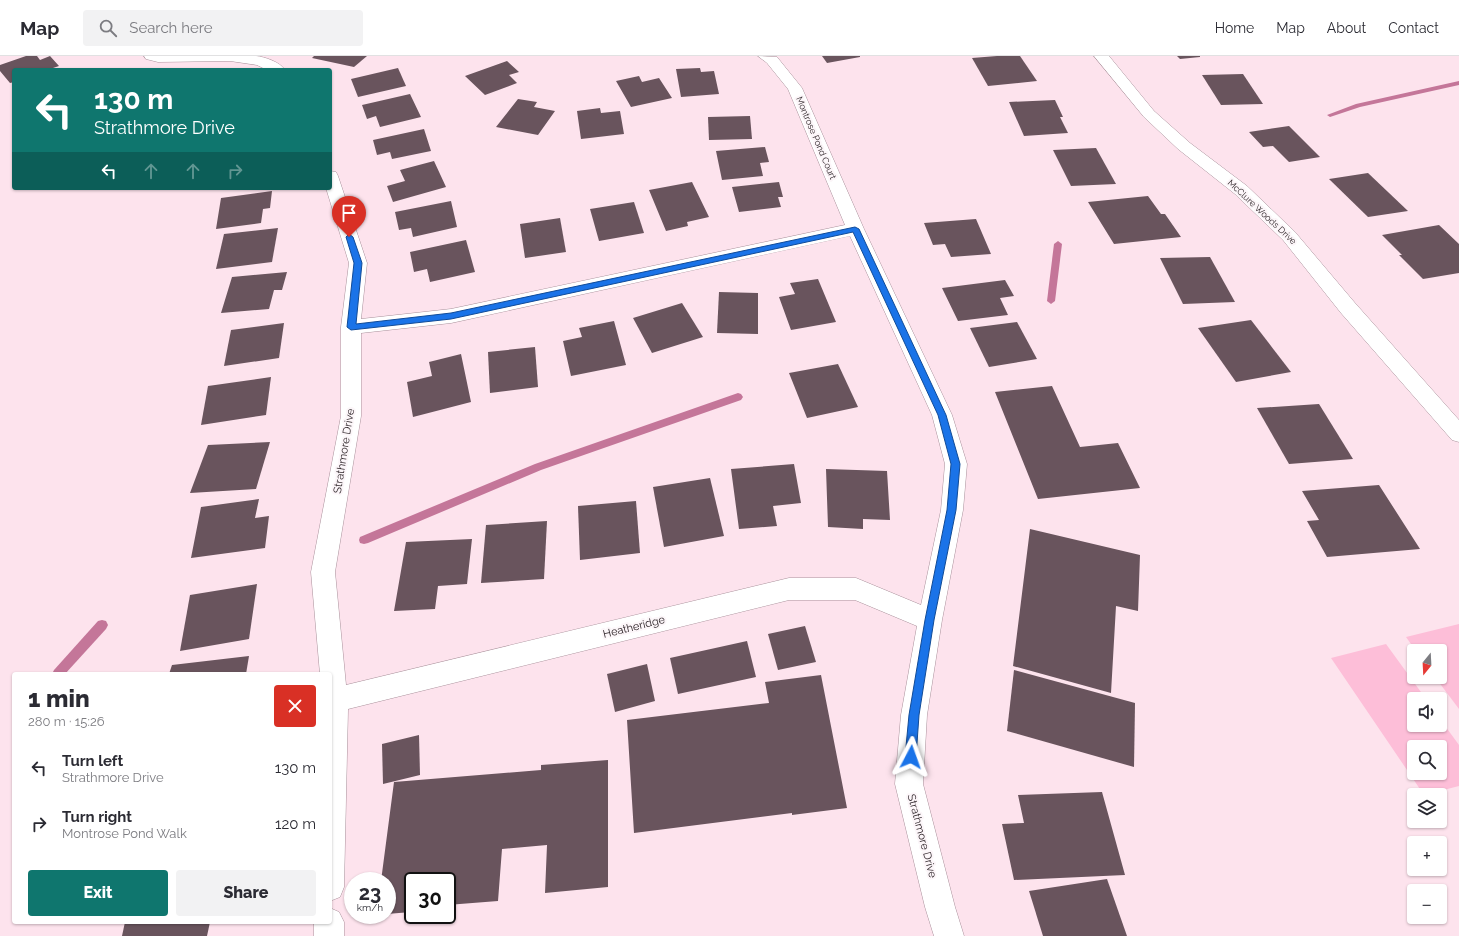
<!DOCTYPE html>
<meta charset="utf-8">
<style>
:root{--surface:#fff;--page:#f2f2f3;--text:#2b2b33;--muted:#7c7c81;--line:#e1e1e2;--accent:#0f766e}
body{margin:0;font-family:Raleway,sans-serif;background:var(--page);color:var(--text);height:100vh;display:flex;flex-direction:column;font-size:15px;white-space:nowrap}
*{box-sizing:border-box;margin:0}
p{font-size:13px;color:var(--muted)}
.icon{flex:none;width:22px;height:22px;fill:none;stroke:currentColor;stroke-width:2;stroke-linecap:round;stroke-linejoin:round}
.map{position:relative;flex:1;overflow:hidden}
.drawer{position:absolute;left:12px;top:616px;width:320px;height:252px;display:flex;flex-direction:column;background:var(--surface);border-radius:4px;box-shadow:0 1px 3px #0004}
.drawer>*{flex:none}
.top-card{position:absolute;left:12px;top:12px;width:320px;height:122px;border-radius:4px;box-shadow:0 1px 3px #0004;background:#0f766e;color:#fff;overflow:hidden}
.needle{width:26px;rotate:198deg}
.fabs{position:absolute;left:1407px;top:588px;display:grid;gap:8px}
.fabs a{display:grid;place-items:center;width:40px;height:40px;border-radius:4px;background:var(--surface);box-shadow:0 1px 3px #0004;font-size:20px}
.speed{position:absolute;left:344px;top:816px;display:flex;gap:8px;font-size:20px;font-weight:700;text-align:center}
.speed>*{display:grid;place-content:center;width:52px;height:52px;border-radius:50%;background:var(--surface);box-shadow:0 1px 3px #0004;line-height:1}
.speed small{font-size:10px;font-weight:400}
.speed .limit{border:2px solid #111;border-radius:6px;background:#fff;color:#111}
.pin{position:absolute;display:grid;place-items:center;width:34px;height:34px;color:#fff;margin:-41px -17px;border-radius:50% 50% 50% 0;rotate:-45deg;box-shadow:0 0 4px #0007}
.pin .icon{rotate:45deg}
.me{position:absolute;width:44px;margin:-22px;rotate:4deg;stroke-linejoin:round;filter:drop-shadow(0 0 3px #0008)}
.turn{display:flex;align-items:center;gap:14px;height:84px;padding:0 16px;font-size:18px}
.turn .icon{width:52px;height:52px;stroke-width:2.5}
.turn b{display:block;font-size:28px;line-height:34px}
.lanes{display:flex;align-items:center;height:38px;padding:0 16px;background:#0003;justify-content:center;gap:20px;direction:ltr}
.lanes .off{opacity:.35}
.round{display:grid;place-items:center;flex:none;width:42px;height:42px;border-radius:4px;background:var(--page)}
.overview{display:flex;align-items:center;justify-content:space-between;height:68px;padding:0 16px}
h1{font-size:24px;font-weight:800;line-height:30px}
.cta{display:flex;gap:8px;margin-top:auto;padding:8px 16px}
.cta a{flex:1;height:46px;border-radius:4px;background:var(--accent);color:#fff;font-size:16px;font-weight:800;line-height:46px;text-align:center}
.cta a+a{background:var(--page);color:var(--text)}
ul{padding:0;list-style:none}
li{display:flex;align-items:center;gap:12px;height:56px;padding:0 16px}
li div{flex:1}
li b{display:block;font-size:15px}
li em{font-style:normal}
header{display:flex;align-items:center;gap:24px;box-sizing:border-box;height:56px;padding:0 20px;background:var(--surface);border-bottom:1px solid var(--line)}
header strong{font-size:19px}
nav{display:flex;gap:22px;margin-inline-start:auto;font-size:14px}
.search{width:280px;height:36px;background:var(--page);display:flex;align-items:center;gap:10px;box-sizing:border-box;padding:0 14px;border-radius:4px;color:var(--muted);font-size:15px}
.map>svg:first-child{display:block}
</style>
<header>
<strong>Map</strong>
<div class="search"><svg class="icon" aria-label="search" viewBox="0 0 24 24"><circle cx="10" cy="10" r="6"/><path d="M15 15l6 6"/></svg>Search here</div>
<nav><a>Home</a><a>Map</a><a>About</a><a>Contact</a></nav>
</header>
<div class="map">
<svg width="1459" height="880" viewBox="0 0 1459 880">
<rect width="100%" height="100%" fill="#fde3ed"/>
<g fill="#fdbed8" fill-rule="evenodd">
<path d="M1459,568v85l-24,-32h5v-26h-24l-10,-14z"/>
<path d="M1386,588l40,55h-12v26h26v-6l19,26v41l-35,9 -93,-137zM1414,691h26v26h-26z"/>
</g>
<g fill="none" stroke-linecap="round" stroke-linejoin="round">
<g fill="#c47699" fill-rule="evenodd">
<path d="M1459,25v4l-99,22 -30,10 -3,-2 29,-11z"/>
<path d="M1058,185l4,3 -7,57 -4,3 -4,-3 7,-57z"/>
<path d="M738,337l3,1 2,3 -2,3 -200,70 -173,73 -4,1 -4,-1 -1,-3 1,-3 175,-73z"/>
<path d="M102,564l4,1 2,4 -2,4 -41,45h-13l2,-4 44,-49z"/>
</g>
</g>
<g fill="#69545d">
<path d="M26,0h11l3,4 10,-4 9,10 -12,4h-33v12l-4,1 -10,-12v-6z"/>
<path d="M314,0h53l-13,11 -42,-9z"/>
<path d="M822,0h38v1l-33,6z"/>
<path d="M997,0h23l17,25 -49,5 -16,-28z"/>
<path d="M1177,0h23v1l-20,2z"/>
<path d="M507,5l12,11 -10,3 8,8 -32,12 -20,-19z"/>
<path d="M398,12l8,18 -48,11 -7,-18z"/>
<path d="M700,12l1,4 13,-1 5,23 -38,3 -5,-28z"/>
<path d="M1243,18l20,30 -42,1 -19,-30z"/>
<path d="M639,20l3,6 17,-4 13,20 -41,9 -15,-26z"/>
<path d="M410,38l11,23 -41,10 -4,-11 -9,3 -5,-14z"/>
<path d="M518,43l19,3 -3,5 21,4 -17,24 -42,-8z"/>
<path d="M1055,44l8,17h-3l8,16 -44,3 -15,-34z"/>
<path d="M600,52l1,5 19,-2 4,23 -43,5 -4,-28z"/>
<path d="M750,60l2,23 -43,1 -1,-23z"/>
<path d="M1289,70l31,31 -31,5 -16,-16 -10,1 -14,-15z"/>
<path d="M424,73l7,22 -39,8 -2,-7 -13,3 -4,-15z"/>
<path d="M765,91l4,15 -9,1 3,13 -41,4 -6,-29z"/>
<path d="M1096,92l20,36 -45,2 -18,-36z"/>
<path d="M434,105l12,26 -53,15 -6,-16 18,-5 -5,-11z"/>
<path d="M1368,117l40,38 -40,6 -39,-38z"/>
<path d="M692,126l17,35 -22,5 1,4 -22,5 -17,-41z"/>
<path d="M779,126l4,15h-5l3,10 -42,5 -7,-25z"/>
<path d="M272,135l-2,17 -7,1 -2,14 -45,6 5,-31z"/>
<path d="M1148,140l13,18h4l16,23 -67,7 -26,-42z"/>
<path d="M451,145l6,26 -44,10 -2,-9 -12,2 -4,-18z"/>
<path d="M634,146l10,31 -45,8 -9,-32z"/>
<path d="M560,162l6,34 -41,6 -5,-34z"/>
<path d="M976,163l15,35 -40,3 -6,-13 -12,1 -9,-22z"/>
<path d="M1439,169l20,19v29l-36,6 -24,-24h3l-20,-20z"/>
<path d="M278,172l-6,34 -56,7 8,-35z"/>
<path d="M466,184l9,32 -45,10 -3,-13 -13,3 -4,-20z"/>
<path d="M1210,201l25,45 -52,2 -23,-46z"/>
<path d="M287,216l-5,18h-8l-5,19 -48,4 11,-36z"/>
<path d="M818,223l18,43 -45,8 -12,-33 16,-3 -5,-11z"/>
<path d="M1005,224l9,16 -14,2 8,17 -50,6 -16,-33z"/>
<path d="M719,236l39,1v41l-41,-1z"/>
<path d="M682,247l21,34 -51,16 -19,-35z"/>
<path d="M1251,264l40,52 -55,10 -38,-54z"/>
<path d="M614,265l12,44 -55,11 -8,-35 19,-4 -3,-9z"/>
<path d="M1017,266l20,37 -48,8 -19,-39z"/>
<path d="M284,267l-5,35 -55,8 7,-36z"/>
<path d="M535,291l3,40 -48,6 -2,-41z"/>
<path d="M461,298l10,48 -58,15 -6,-35 25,-6 -3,-14z"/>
<path d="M838,308l20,43 -51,11 -18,-45z"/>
<path d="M271,321l-5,38 -65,10 7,-39z"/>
<path d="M1052,330l28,61 38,-4 22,45 -102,11 -43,-107z"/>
<path d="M1319,348l34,55 -64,5 -32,-56z"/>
<path d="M270,386l-14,47 -66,4 18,-48z"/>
<path d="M794,408l7,39 -28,3 4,20 -38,3 -8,-60z"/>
<path d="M826,413l61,2 3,49 -27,-1v10l-35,-2z"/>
<path d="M710,422l14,58 -60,11 -11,-60z"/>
<path d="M1379,429l41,64 -93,8 -20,-36 12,-1 -17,-29z"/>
<path d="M259,443l-4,19 14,-2 -4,32 -74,10 10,-51z"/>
<path d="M636,445l4,52 -60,7 -2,-54z"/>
<path d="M547,465l-3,58 -63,4 5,-58z"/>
<path d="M1030,473l110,26 -2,56 -22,-5 -5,87 -98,-27z"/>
<path d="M472,483l-5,45 -29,2 -3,23 -41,2 12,-69z"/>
<path d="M257,528l-8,55 -69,12 10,-56z"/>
<path d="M805,570l11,36 -38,8 -10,-36z"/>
<path d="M747,585l9,36 -78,17 -8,-36z"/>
<path d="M249,600l-3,18h-77l3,-9z"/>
<path d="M647,608l8,37 -40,11 -8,-38z"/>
<path d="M1014,614l121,33 -1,64 -127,-36z"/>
<path d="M821,619l26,133 -55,7v-2l-158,20 -7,-113 142,-17 -4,-21z"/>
<path d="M419,679l1,40 -37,9 -1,-40z"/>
<path d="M608,704v127l-63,6 2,-48 -45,4 -4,52 -51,4v-24h-34v27l-2,4 -24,2v-33h-6l13,-99 147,-12v-5z"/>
<path d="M1102,736l23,83 -111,5 -12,-56 22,-1 -6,-28z"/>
<path d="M1107,823l20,57h-84l-14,-45z"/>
<path d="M125,866h85l-3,14h-85z"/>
</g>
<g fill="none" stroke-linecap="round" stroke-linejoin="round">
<g stroke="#a9919b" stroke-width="1">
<g id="street">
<path d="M144,0h112c9,1 24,6 29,14h-18l-10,-5 -27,-4 -72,1 -12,-3z"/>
<path d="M758,0l19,1 25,31 62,141 88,186 15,49 -4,46 -21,110 -15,95 -4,69 32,123 9,29h-30l-9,-29 -30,-123 6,-69 16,-89 -62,-26h-66l-441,109 -4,178 -4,10 -10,4v-227h-10l-9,-102 30,-156v-89l8,-64 -23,-75h4v-17l6,1 2,4 29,87 -6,56 90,-10 394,-84 -57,-136 -21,-26zM850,180l82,179 13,49 -4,46 -20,95 -65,-27h-67l-443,107 -11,-113 26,-156v-83l90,-10z"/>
<path d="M1094,0h15l45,55 36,32 57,43 48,46 60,71 104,117v22l-7,-2 -111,-127 -58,-73 -48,-46 -57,-45 -34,-32z"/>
<path d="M330,852l9,4 5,10v14h-30v-14h16z"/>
</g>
</g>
<use href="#street" fill="#fff" fill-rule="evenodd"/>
</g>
<path fill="#1a73e8" stroke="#114b97" d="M855,171l4,2 87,186 14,49 -4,46 -22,110 -15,95 -3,42 -1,4 -4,1 -4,-1 -2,-4 4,-42 16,-95 22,-110 4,-46 -13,-49 -85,-183 -402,87 -100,11 -4,-3 7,-64 -8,-26 3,-3 4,3 9,26 -6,61 95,-11z"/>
<g text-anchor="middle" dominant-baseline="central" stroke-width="4" stroke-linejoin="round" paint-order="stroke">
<g font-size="9" fill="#2e2529" stroke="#fcf6f9">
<text transform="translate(816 82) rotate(67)">Montrose Pond Court</text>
<text transform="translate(1262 156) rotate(43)">McClure Woods Drive</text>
</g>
<g font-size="11" fill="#2e2529" stroke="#fcf6f9">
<text transform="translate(344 395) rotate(-81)">Strathmore Drive</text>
<text transform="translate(634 571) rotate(-14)">Heatheridge</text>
<text transform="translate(922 780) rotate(75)">Strathmore Drive</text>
</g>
</g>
</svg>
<div class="fabs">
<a><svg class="needle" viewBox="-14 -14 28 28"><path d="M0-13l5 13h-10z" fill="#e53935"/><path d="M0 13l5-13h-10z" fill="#7c7c81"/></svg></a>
<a><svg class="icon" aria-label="sound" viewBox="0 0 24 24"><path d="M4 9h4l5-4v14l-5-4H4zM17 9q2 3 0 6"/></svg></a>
<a><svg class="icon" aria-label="search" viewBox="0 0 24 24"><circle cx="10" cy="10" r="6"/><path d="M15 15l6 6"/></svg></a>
<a><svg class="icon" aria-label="layers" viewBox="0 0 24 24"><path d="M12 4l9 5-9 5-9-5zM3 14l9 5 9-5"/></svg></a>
<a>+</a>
<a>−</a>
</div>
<div class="speed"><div>23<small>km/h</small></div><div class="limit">30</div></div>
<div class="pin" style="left:349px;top:181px;background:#d93025"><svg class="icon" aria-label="arrive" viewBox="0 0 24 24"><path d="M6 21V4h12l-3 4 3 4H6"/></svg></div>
<svg class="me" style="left:911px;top:701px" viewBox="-20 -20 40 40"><path d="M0-17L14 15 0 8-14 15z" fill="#1a73e8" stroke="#fff" stroke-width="4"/></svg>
<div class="top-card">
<div class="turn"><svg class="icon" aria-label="left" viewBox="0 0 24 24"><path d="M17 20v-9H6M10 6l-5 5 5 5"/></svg><div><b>130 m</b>Strathmore Drive</div></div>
<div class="lanes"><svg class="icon" aria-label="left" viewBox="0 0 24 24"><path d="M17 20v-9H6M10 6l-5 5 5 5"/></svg><svg class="icon off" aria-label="ahead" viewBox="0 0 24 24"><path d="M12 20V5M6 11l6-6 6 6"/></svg><svg class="icon off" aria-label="ahead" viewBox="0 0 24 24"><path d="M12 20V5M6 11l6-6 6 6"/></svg><svg class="icon off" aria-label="right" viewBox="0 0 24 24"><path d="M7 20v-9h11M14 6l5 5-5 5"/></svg></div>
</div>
<section class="drawer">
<div class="overview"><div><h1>1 min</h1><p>280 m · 15:26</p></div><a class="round" style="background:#d93025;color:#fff"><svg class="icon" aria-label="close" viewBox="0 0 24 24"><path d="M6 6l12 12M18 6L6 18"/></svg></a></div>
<ul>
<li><svg class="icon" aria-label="left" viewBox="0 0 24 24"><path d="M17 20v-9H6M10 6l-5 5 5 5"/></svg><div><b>Turn left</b><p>Strathmore Drive</p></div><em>130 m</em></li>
<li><svg class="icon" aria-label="right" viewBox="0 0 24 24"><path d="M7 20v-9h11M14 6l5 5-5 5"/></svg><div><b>Turn right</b><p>Montrose Pond Walk</p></div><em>120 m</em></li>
</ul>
<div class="cta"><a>Exit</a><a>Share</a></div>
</section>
</div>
